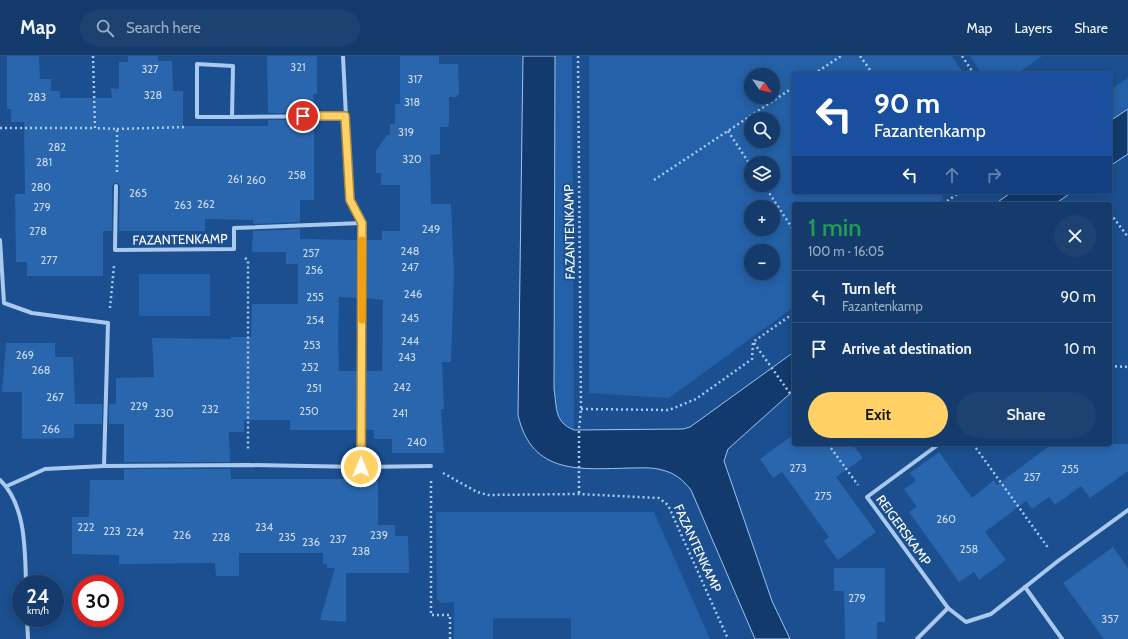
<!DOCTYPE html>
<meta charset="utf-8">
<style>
:root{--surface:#143b6b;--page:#1d4271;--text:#f1f3f6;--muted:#9dadc1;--line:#33557e;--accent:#ffd166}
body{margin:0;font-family:Cabin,sans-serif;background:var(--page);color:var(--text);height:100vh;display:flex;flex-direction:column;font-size:15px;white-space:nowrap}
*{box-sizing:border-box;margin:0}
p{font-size:13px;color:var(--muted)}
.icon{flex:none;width:22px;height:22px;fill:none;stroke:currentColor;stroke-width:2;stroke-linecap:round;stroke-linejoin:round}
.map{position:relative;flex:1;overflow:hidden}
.sheet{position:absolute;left:792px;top:146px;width:320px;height:244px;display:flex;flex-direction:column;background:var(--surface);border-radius:4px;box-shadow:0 2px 10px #0003,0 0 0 1px var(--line)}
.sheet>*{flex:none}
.hud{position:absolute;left:792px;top:16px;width:320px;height:122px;border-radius:4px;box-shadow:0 2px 10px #0003,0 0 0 1px var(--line);background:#1a4fa0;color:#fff;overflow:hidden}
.needle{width:26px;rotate:124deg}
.controls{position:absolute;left:744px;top:12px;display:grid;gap:8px}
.controls a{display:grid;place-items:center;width:36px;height:36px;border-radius:50%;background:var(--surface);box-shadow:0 2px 10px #0003,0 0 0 1px var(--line);font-size:20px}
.speed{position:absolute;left:12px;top:519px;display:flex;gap:8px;font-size:20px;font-weight:700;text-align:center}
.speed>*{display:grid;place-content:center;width:52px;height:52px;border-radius:50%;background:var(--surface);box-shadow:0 2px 10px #0003,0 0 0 1px var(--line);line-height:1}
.speed small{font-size:10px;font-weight:400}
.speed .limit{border:6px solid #d22;background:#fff;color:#111}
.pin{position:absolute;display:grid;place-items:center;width:34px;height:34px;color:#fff;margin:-17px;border:2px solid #fff;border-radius:50%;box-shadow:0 1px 4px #0007}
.me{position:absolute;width:44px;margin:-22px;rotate:0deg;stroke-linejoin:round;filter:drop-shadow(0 0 3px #0008)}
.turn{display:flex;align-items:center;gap:14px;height:84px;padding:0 16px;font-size:18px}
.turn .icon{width:52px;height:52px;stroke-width:2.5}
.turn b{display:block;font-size:28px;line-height:34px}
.lanes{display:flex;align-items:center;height:38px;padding:0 16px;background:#0003;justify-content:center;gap:20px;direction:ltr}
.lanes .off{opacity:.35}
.round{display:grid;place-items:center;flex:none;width:42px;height:42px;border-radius:21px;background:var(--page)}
.summary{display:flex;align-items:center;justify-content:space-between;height:68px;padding:0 16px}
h1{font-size:24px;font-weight:600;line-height:30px;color:#1e9e55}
.cta{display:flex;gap:8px;margin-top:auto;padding:8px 16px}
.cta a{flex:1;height:46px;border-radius:24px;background:var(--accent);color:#111;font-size:16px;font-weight:600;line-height:46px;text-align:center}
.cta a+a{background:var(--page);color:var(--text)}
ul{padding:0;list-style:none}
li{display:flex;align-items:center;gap:12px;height:52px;padding:0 16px;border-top:1px solid var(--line)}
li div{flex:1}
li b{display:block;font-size:15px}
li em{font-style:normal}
header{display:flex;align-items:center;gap:24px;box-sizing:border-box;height:56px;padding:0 20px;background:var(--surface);border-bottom:1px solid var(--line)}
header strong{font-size:19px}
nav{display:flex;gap:22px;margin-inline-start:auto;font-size:14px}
.search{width:280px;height:36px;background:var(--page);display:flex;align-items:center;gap:10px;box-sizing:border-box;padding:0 14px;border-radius:22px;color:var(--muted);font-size:15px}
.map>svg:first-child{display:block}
</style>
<header>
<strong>Map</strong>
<div class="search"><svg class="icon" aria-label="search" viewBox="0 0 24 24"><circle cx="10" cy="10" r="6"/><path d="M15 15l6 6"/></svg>Search here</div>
<nav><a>Map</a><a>Layers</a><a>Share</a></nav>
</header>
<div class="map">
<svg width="1128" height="583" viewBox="0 0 1128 583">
<rect width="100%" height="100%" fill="#1b4f8f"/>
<g fill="#2461a8" fill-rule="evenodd">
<path d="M555,0h17l2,374c-20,-8 -17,-22 -20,-41z"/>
<path d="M589,0h363l12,18h-170v118h145l5,7 -8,5h-142v103l-125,91 -80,-5zM751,19h22v22h-22zM751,63h22v22h-22zM751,107h22v22h-22zM751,151h22v22h-22zM751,195h22v22h-22z"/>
<path d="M970,0h72l-25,18h-35z"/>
<path d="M1128,22v31l-18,12v-31z"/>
<rect x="139" y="218" width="71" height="42"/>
<path d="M436,456h218l56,127h-139v-21h-78v21h-39v-37l-13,1 -4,-4z"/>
</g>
<g fill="#123a6d" stroke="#9cc4f0">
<path d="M523,0h32l-1,333c3,19 0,33 20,41l109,-1 7,-2 104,-75v38l-66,59 -4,12 48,140 18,38h-35l-64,-149c-8,-10 -16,-17 -29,-20 -10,-3 -21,-2 -31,-2 -50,1 -99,8 -113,-53z"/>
<path d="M1128,53v45l-18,12v-45z"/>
<path d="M1012,136h60l-17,12h-60z"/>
</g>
<g fill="#2a66ad">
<path d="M7,0h32l1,23h11v12h9v7h52l-1,-10 8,1v-27h9v-6h30v5h14l1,30h10v35h85v-6h46v80h-14v22l-47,2v-4l-48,-1v12h-86l1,-45 -2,-3h-3l-3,3v45h-9v45h-76v-14h-11l-1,-68h10l-1,-72h-13v-13h-4z"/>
<path d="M267,0h50v38h-4l1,19h-46z"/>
<path d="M400,0h39v8h19l1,31h-2v2h-8v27l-1,3h-8v27l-10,1 1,49h20l3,68 -3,90h-9l2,47h-3l3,44h-52v-14h-18v-9h-9v-59h17l1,-71 -18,-2v-58h17v-9h18v-46h-19v-12h-5v-22l11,-16h3v-11h5v-20h5z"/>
<path d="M300,173v10l58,1v58l-19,-1 -1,38 1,36h19v59h-68v-10h-46v12h-15l1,30h-106v-38h-15v-20h7v-26l38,-1 -2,-39 79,1v-2h20l1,-33h46v-40h-12v-12h-34l1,-21z"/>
<path d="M6,287h49v14h18l2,47h27v20h-28v14l-52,1v-47h-20z"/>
<path d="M793,379l1,9h58l11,14 -27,19 40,55 -38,28 -14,-19 5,-4 -47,-65 -9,6 -13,-19z"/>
<path d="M1052,388h76v27l-38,27 -9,-12 -26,19 -6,-8 -17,12 -6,-8 -41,31 21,28 -27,20 -5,-8 -15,10 -50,-70 8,-5 -13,-18 12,-8 -6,-8 29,-21 33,46 22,-18 3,5z"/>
<path d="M124,413h106l1,10h147v46h17v11h13l1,37h-63v49l-26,-2 15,-52h-8v-4h-4v-11h-84v23h-23l-1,-13 -96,1v-9l-47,-1v-37h17l1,-37h34z"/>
<path d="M1113,491l15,21v71h-24l-41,-56z"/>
<path d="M834,512h51v54h-8v17h-32l-1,-48h-10z"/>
</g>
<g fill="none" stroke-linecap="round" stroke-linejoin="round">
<g stroke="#a9c9ee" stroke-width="2.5" stroke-dasharray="2 3" stroke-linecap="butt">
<path d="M93,0l2,72 22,1v43"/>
<path d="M578,0l3,353 -2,20v65"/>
<path d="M860,0l13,18"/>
<path d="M962,0l12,18"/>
<path d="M814,18l27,-18"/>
<path d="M0,72h95"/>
<path d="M117,73l70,-2"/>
<path d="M728,75l23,35"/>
<path d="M654,124l140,-93"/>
<path d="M764,129l30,46"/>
<path d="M943,148l17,-12"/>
<path d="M1110,164l3,-3 15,20"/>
<path d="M245,202l3,2v189"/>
<path d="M110,252l4,-42"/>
<path d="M754,287l40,56"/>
<path d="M1110,310l18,1"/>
<path d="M581,353l88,1 27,-11 56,-40 1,-17 41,-29"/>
<path d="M828,388l30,41"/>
<path d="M973,388l76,105"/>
<path d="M443,417l34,19 11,3 91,-1 80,4 9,7 60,134"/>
<path d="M431,425v134h19v24"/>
</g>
<g stroke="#a9c9ee" stroke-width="4">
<path d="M343,0l7,143 12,24 -1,244"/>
<path d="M232,61h-35v-53l36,2 -1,51 113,-1"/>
<path d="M116,130l-1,64 119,-1v-21l128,-5"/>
<path d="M0,184l4,63 28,10 76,10 -4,143"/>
<path d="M939,388l-72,53 81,111 18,14 25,-8 67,-53 70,-51"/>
<path d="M0,424c26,25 25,70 26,104"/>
<path d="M7,430l38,-17 59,-3 144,-1 113,2 70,-1"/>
<path d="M1025,531l37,52"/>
<path d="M27,562l1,21"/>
<path d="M917,583l31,-31"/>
</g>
</g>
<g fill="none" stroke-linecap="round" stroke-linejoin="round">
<g stroke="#a68842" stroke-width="10">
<path id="route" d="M303,60h42l5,84 12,23 -1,244"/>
</g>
<use href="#route" stroke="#ffd166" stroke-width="7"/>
<path stroke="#f59e0b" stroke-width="7" d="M362,264v-80"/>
</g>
<g text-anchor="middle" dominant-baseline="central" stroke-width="4" stroke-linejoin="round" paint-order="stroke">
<g font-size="11" fill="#cad9ea">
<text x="298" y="11">321</text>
<text x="150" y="13">327</text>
<text x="415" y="23">317</text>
<text x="153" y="39">328</text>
<text x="37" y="41">283</text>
<text x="412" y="46">318</text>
<text x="406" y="76">319</text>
<text x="57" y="91">282</text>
<text x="412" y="103">320</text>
<text x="44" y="106">281</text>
<text x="297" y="119">258</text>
<text x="235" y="123">261</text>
<text x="256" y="124">260</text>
<text x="41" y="131">280</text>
<text x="138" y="137">265</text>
<text x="206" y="148">262</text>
<text x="183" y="149">263</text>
<text x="42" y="151">279</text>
<text x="431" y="173">249</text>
<text x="38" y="175">278</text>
<text x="410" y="195">248</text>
<text x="311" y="197">257</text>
<text x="49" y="204">277</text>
<text x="410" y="211">247</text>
<text x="314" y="214">256</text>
<text x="413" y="238">246</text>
<text x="315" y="241">255</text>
<text x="410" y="262">245</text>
<text x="315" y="264">254</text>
<text x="410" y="285">244</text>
<text x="312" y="289">253</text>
<text x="25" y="299">269</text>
<text x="407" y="301">243</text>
<text x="310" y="311">252</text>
<text x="41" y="314">268</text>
<text x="402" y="331">242</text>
<text x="314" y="332">251</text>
<text x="55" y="341">267</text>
<text x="139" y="350">229</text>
<text x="210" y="353">232</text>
<text x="309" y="355">250</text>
<text x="164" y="357">230</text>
<text x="400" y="357">241</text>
<text x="51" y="373">266</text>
<text x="417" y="386">240</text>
<text x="798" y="412">273</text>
<text x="1070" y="413">255</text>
<text x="1032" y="421">257</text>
<text x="823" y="440">275</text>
<text x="946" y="463">260</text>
<text x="86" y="471">222</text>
<text x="264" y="471">234</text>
<text x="112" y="475">223</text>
<text x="135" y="476">224</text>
<text x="182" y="479">226</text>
<text x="379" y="479">239</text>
<text x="221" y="481">228</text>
<text x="287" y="481">235</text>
<text x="338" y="483">237</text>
<text x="311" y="486">236</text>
<text x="969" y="493">258</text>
<text x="361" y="495">238</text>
<text x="857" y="542">279</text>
<text x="1110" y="563">357</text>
</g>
<g font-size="13" fill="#fff" stroke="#1b4f8f">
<text transform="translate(569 176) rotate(-91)">FAZANTENKAMP</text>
<text transform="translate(180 183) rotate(-1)">FAZANTENKAMP</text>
<text transform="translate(904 474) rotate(54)">REIGERSKAMP</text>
<text transform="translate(698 492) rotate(65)">FAZANTENKAMP</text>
</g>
</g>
</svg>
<div class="controls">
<a><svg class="needle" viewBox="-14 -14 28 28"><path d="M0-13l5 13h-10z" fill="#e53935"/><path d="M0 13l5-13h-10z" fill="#9dadc1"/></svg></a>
<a><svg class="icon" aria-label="search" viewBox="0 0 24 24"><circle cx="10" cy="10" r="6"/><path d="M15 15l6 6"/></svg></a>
<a><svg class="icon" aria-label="layers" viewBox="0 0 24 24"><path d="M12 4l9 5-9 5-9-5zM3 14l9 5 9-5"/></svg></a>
<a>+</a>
<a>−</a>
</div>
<div class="speed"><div>24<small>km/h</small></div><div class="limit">30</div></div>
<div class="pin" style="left:303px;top:60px;background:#d93025"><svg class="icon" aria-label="arrive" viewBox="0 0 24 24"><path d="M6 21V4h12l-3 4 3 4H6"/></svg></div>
<svg class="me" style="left:361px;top:411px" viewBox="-20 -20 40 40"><circle r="17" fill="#ffd166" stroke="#fff" stroke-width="3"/><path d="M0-11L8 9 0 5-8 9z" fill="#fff"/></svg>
<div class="hud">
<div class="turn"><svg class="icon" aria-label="left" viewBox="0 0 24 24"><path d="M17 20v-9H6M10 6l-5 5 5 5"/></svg><div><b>90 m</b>Fazantenkamp</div></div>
<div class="lanes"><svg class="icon" aria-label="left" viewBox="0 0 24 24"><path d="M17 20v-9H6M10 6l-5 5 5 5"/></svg><svg class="icon off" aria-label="ahead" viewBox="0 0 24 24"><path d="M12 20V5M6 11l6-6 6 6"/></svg><svg class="icon off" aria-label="right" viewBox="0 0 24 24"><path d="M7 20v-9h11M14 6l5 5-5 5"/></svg></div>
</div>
<section class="sheet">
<div class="summary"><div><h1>1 min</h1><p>100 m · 16:05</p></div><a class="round"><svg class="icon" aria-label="close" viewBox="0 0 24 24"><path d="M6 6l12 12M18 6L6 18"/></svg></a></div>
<ul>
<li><svg class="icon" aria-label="left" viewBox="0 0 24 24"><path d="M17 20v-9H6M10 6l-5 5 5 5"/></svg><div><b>Turn left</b><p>Fazantenkamp</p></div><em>90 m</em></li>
<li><svg class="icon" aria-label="arrive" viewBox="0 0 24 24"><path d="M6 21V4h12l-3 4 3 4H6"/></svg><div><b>Arrive at destination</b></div><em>10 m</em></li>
</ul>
<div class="cta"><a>Exit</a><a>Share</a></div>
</section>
</div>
